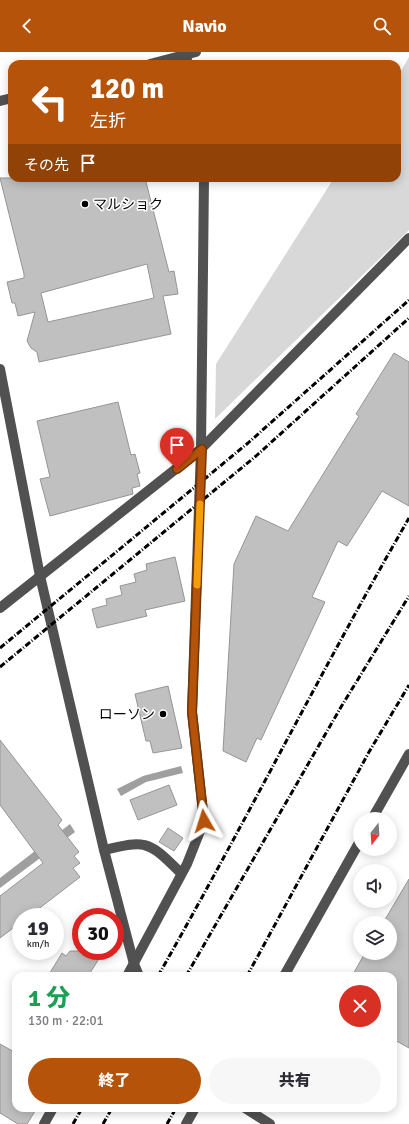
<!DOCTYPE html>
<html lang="ja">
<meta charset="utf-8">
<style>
:root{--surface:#fff;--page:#f7f7f7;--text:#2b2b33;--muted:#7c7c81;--accent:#b45309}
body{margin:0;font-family:Signika,"Noto Sans JP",sans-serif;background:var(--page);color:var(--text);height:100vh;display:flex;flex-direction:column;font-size:15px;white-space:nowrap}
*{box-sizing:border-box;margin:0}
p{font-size:13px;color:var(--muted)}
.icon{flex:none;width:22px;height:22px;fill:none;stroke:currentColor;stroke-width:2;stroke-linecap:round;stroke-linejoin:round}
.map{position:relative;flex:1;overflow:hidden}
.panel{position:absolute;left:12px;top:920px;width:385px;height:140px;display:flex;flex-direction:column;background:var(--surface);border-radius:12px;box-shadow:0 2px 10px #0003}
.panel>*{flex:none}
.banner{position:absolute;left:8px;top:8px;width:393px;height:122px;border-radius:12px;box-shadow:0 2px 10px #0003;background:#b45309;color:#fff;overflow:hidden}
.needle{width:26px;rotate:197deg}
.controls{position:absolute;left:353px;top:760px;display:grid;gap:8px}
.controls a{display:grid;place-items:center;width:44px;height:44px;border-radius:50%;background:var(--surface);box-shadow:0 2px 10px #0003;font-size:20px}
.speed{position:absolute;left:12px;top:856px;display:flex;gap:8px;font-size:20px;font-weight:700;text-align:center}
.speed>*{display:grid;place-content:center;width:52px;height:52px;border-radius:50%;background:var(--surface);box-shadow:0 2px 10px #0003;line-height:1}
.speed small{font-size:10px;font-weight:400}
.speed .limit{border:6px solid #d22;background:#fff;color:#111}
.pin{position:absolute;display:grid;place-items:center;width:34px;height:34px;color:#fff;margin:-41px -17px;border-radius:50% 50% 50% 0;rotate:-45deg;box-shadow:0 0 4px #0007}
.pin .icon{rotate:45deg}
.me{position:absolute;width:44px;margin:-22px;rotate:354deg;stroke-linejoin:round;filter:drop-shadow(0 0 3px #0008)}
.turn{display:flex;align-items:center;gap:14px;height:84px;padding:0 16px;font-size:18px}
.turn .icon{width:52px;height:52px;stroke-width:2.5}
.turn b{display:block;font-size:28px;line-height:34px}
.then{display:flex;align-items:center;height:38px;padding:0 16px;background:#0003;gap:8px;font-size:15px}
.round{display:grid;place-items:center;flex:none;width:42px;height:42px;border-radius:21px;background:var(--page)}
.overview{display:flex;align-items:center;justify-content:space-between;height:68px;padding:0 16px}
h1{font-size:24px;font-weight:800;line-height:30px;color:#1e9e55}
.action{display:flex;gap:8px;margin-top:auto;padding:8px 16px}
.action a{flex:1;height:46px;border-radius:24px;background:var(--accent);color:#fff;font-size:16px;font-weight:800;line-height:46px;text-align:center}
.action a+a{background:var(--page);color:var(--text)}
header{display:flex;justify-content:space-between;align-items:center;height:52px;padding:0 16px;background:var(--accent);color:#fff;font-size:18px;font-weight:800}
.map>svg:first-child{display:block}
</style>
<header><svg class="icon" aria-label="back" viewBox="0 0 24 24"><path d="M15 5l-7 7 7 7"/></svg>Navio<svg class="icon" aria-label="search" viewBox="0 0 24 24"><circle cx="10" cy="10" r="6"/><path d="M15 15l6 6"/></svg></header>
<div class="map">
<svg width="409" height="1072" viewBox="0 0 409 1072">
<rect width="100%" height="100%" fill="#fff"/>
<path fill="#d8d8d8" d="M409,5v173l-194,189 1,-55 118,-186h63v-100z"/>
<g fill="#9f9f9f">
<path d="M181,714l2,7 -37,9 -25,14 -4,-7 26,-13z"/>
<path d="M70,772l5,8 -75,56v-10z"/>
</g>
<g fill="#c0c0c0" stroke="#959595" fill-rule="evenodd">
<path d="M0,126h145l24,94 5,-1 4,23 -15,2 8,38 -132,28 -2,-10 -6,-4 -4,-7 8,-29 -17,4 -3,-13h-3l-5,-21 17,-4v-4zM147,212l7,34 -106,24 -7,-29z"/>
<path d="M394,301l15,9v144l-27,-15 -35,55 -9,-5 -26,56 13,5 -64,138 -4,-2 -11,24 -23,-11 11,-187 22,-48 32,15 71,-115 -3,-2z"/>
<path d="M118,350l13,53 4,-1 5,19 -3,1 3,12 -8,2 1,6 -83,22 -10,-37 10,-2 -13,-56z"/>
<path d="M175,505l10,44 -40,9 2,6 -50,12 -5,-19 15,-4 -1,-6 16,-4 -2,-9 16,-4 -2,-8 13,-4 -1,-6z"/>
<path d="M168,634l14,62 -29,5 -3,-12h-4l-11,-47z"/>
<path d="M0,688l62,80 -4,5 21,27 -5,4 6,7 -7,5 7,9 -52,40h-7v5l-21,16v-42l43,-33 -43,-58z"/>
<path d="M169,733l8,20 -39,15 -8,-20z"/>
<path d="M168,776l15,10 -9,13 -15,-9z"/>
<path d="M409,827v169l-16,-9v-63h-41l13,-23h25v-30h-7z"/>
<path d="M70,899h34l-16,25h-40l14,-23 4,3z"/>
<path d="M0,992l16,9v55h21l-10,16h-9l-18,-11z"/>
</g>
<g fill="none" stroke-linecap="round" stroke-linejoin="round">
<g stroke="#515151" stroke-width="10">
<path d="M185,0l3,12"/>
<path d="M150,12l46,-12"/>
<path d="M0,49l12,-3"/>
<path d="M0,317l40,207 64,274 30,114 5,12"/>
<path d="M0,556l201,-159 208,-211"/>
<path d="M372,767l37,-65"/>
<path d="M104,798c12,-2 28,-8 40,-5 14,3 27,19 37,28"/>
<path d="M127,924l60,-112 17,-43 -12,-109 9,-263 3,-271"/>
<path d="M284,924l76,-135"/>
<path d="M245,1056l25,16"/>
<path d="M44,1072l9,-16"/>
<path d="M186,1072l9,-16"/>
</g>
<g stroke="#000" stroke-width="3" stroke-dasharray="6 2 1 2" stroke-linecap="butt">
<path d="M0,596l248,-205 161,-143"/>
<path d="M0,615l256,-211 153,-138"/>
<path d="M158,924c86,-151 164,-307 251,-458"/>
<path d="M186,924l155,-269 68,-111"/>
<path d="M247,924l122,-224 40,-67"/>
<path d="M73,1072l9,-16"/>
<path d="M103,1072l9,-16"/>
<path d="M167,1072l9,-16"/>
</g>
</g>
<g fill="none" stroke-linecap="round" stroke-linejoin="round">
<g stroke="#753606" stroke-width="10">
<path id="route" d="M177,417l25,-20 -10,263 12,109"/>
</g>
<use href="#route" stroke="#b45309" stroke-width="7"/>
<path stroke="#f59e0b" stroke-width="7" d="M197,533l3,-81"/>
</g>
<g fill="#000" stroke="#fff" stroke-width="1.5">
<circle cx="85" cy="152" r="4"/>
<circle cx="163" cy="662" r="4"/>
</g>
<g text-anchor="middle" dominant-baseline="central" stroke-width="3" stroke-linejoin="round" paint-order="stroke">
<g font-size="14" fill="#000" stroke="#fff" text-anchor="start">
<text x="93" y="152">マルショク</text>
<text x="155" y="662" text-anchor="end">ローソン</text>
</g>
</g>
</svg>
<div class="controls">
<a><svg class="needle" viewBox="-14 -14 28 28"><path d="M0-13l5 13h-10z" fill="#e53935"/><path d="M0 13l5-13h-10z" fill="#7c7c81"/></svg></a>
<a><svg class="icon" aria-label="sound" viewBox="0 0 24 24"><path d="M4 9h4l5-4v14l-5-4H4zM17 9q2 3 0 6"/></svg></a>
<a><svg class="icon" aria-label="layers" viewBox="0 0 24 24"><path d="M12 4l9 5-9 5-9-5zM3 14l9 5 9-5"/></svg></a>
</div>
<div class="speed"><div>19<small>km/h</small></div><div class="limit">30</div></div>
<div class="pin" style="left:177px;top:417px;background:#d93025"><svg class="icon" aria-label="arrive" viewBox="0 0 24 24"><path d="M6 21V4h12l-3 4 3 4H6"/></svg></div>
<svg class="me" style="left:204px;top:769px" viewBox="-20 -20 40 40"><path d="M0-17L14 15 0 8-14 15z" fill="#b45309" stroke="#fff" stroke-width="4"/></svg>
<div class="banner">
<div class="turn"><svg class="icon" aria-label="left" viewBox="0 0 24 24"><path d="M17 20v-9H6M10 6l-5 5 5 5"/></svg><div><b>120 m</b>左折</div></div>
<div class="then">その先<svg class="icon" aria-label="arrive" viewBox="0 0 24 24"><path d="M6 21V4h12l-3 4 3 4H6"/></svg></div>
</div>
<section class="panel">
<div class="overview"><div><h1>1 分</h1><p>130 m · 22:01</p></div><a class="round" style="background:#d93025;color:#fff"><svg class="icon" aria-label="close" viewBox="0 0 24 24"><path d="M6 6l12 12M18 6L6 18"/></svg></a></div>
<div class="action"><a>終了</a><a>共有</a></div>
</section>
</div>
